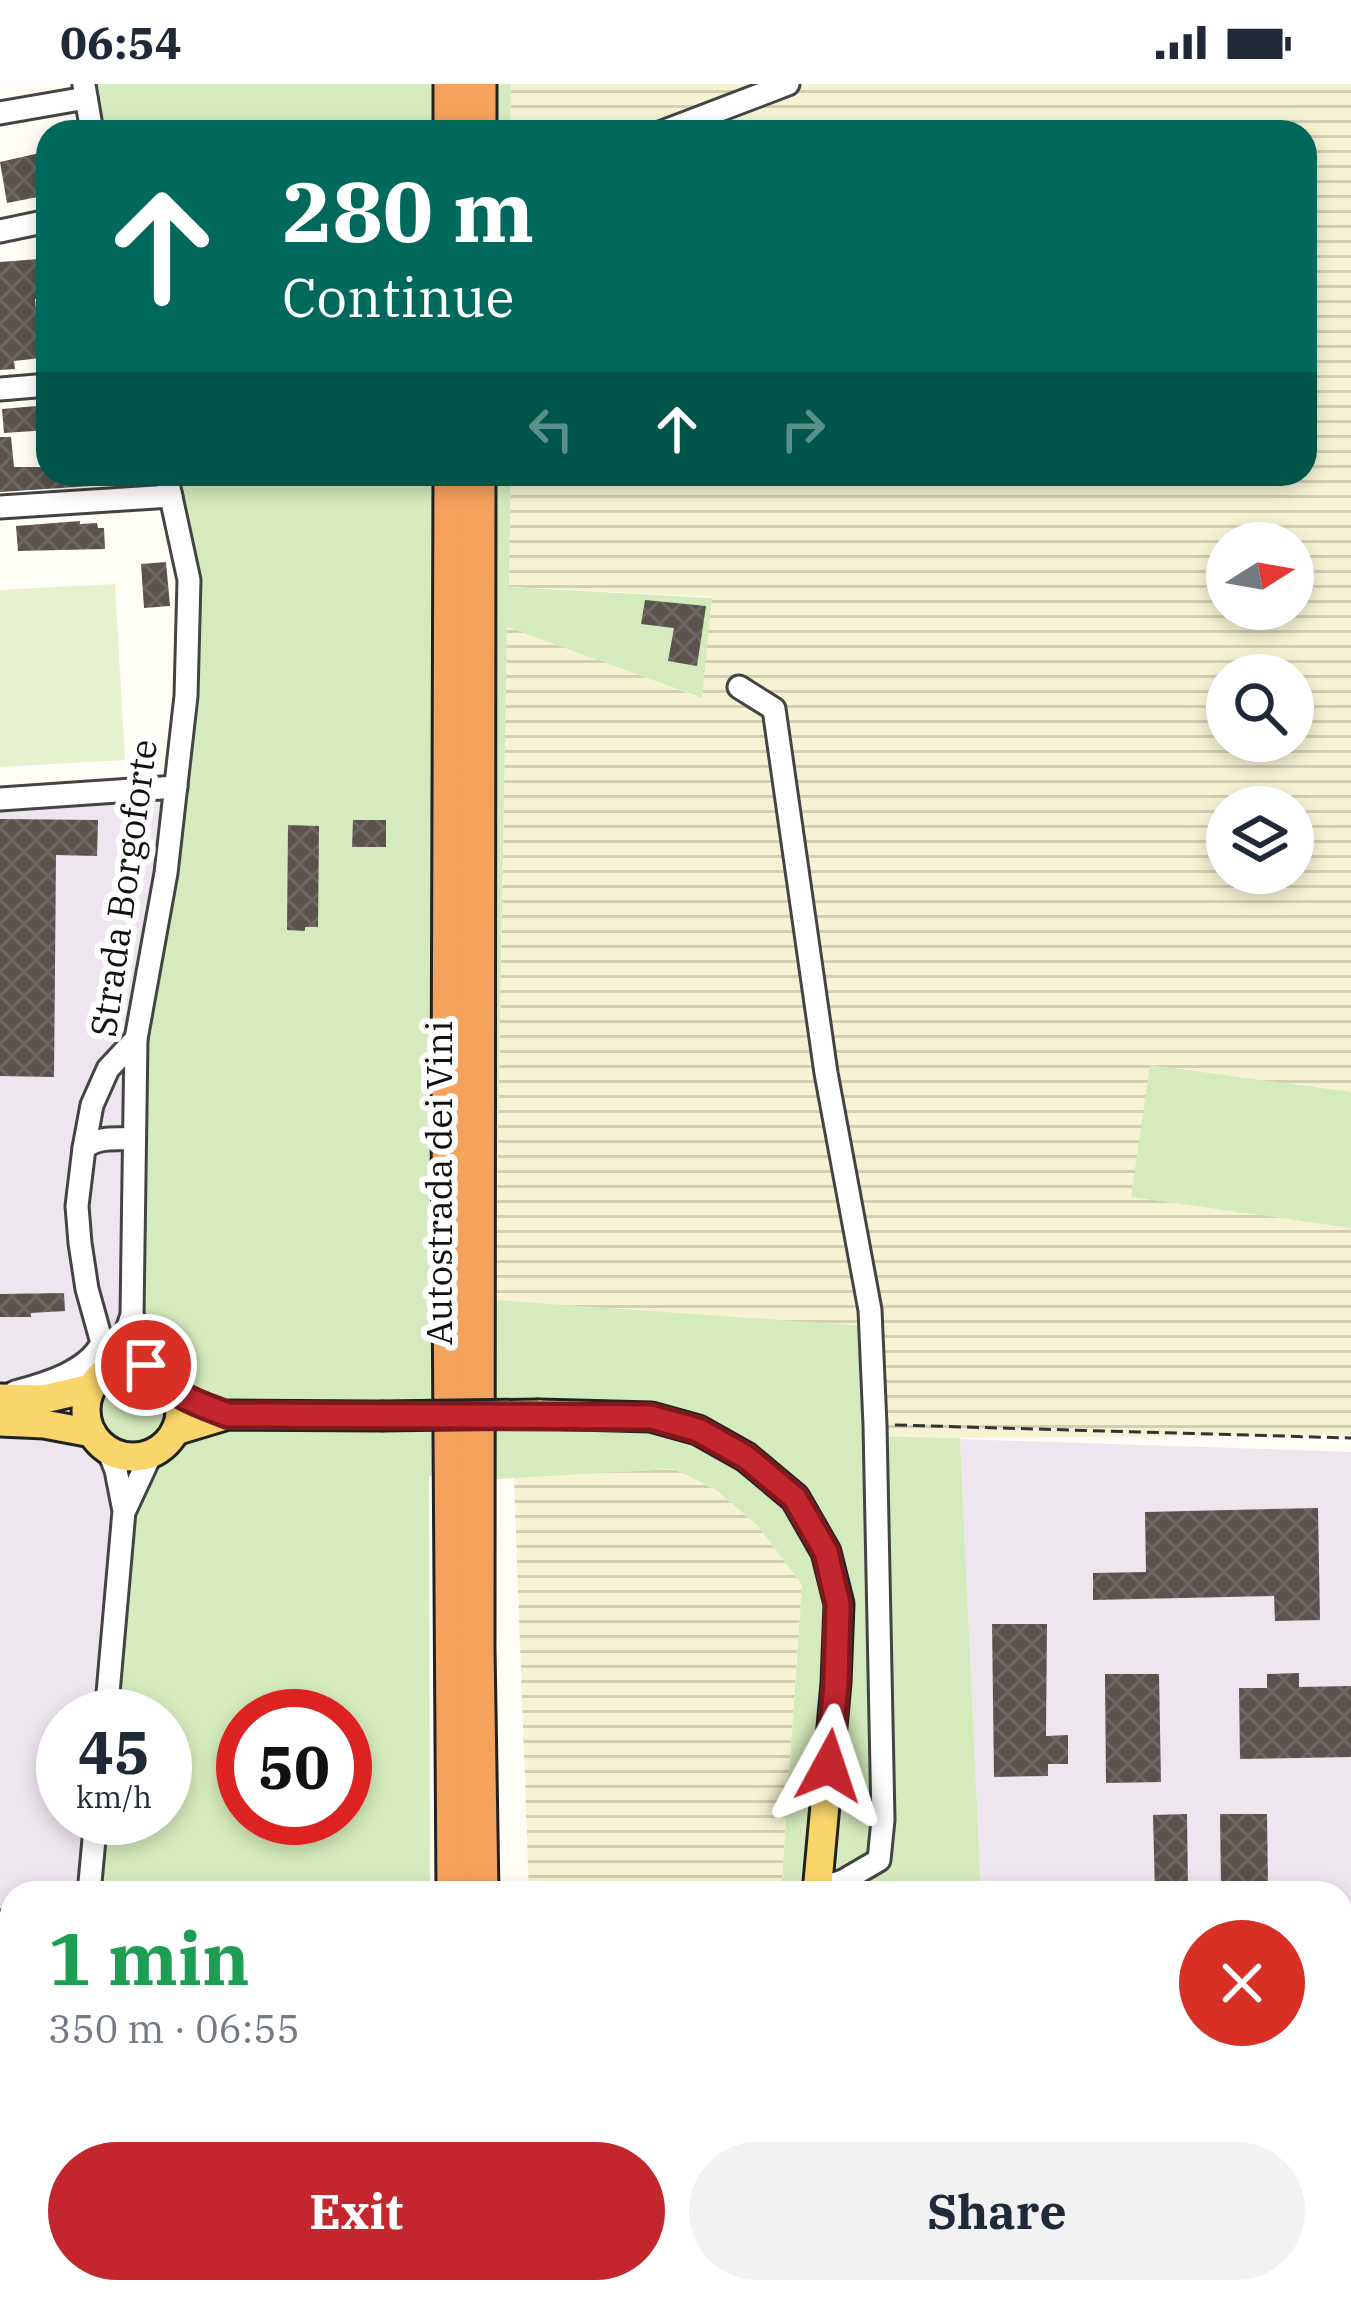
<!DOCTYPE html>
<meta charset="utf-8">
<style>
:root{--surface:#fff;--page:#f2f2f3;--text:#1f2937;--muted:#747a83;--accent:#c4262e}
body{margin:0;font-family:"IBM Plex Serif",serif;background:var(--page);color:var(--text);height:100vh;display:flex;flex-direction:column;font-size:45px;white-space:nowrap}
*{box-sizing:border-box;margin:0}
p{font-size:39px;color:var(--muted)}
.icon{flex:none;width:66px;height:66px;fill:none;stroke:currentColor;stroke-width:2;stroke-linecap:round;stroke-linejoin:round}
.map{position:relative;flex:1;overflow:hidden}
.panel{position:absolute;left:0px;top:1797px;width:1353px;height:423px;display:flex;flex-direction:column;background:var(--surface);border-radius:36px 36px 0 0;box-shadow:0 6px 18px #0003}
.panel>*{flex:none}
.guide{position:absolute;left:36px;top:36px;width:1281px;height:366px;border-radius:36px;box-shadow:0 6px 18px #0003;background:#00695c;color:#fff;overflow:hidden}
.needle{width:78px;rotate:79deg}
.tools{position:absolute;left:1206px;top:438px;display:grid;gap:24px}
.tools a{display:grid;place-items:center;width:108px;height:108px;border-radius:50%;background:var(--surface);box-shadow:0 6px 18px #0003;font-size:60px}
.speed{position:absolute;left:36px;top:1605px;display:flex;gap:24px;font-size:60px;font-weight:700;text-align:center}
.speed>*{display:grid;place-content:center;width:156px;height:156px;border-radius:50%;background:var(--surface);box-shadow:0 6px 18px #0003;line-height:1}
.speed small{font-size:30px;font-weight:400}
.speed .limit{border:18px solid #d22;background:#fff;color:#111}
.pin{position:absolute;display:grid;place-items:center;width:102px;height:102px;color:#fff;margin:-51px;border:6px solid #fff;border-radius:50%;box-shadow:0 3px 12px #0007}
.me{position:absolute;width:132px;margin:-66px;rotate:5deg;stroke-linejoin:round;filter:drop-shadow(0 0 9px #0008)}
.turn{display:flex;align-items:center;gap:42px;height:252px;padding:0 48px;font-size:54px}
.turn .icon{width:156px;height:156px;stroke-width:2.5}
.turn b{display:block;font-size:84px;line-height:102px}
.lanes{display:flex;align-items:center;height:114px;padding:0 48px;background:#0003;justify-content:center;gap:60px;direction:ltr}
.lanes .off{opacity:.35}
.round{display:grid;place-items:center;flex:none;width:126px;height:126px;border-radius:63px;background:var(--page)}
.headline{display:flex;align-items:center;justify-content:space-between;height:204px;padding:0 48px}
h1{font-size:72px;font-weight:700;line-height:90px;color:#1e9e55}
.action{display:flex;gap:24px;margin-top:auto;padding:24px 48px}
.action a{flex:1;height:138px;border-radius:72px;background:var(--accent);color:#fff;font-size:48px;font-weight:700;line-height:138px;text-align:center}
.action a+a{background:var(--page);color:var(--text)}
.status{display:flex;justify-content:space-between;align-items:center;height:84px;padding:0 60px;background:var(--surface);direction:ltr}
.status svg{height:33px;fill:currentColor}
.map>svg:first-child{display:block}
</style>
<div class="status"><b>06:54</b><svg viewBox="0 0 49 12"><path d="M0 12V9h3v3zM5 12V6h3v6zM10 12V3h3v9zM15 12V0h3v12zM26 1h20v11H26zM47 4h2v5h-2z"/></svg></div>
<div class="map">
<svg width="1351" height="2219" viewBox="0 0 1351 2219">
<defs>
<pattern id="farmland-rules" width="6" height="5" patternUnits="userSpaceOnUse" patternTransform="scale(3)"><rect width="6" height="5" fill="#f6f3d4"/><path d="M0 2.5h6" fill="none" stroke="#d2cfb5"/></pattern>
<pattern id="building-cross-hatch" width="8" height="8" patternUnits="userSpaceOnUse" patternTransform="scale(3)"><rect width="8" height="8" fill="#5a524d"/><path d="M0 0l8 8M0 8l8-8" fill="none" stroke="#6d6662"/></pattern>
</defs>
<rect width="100%" height="100%" fill="#fffdf5"/>
<g fill="#eee6ef">
<path d="M172,704l-18,83 -21,171 2,218 -24,220 5,63 -15,173h-38v102h30l-6,75h-75v31l-12,1v-1127z"/>
<path d="M960,1355l391,13v851h-351v-11h341v-399h-360z"/>
</g>
<g fill="url(#farmland-rules)" fill-rule="evenodd">
<path d="M511,0h840v1351l-391,3 -91,-2 -374,-135 12,-675 194,72 10,-101 -202,-10 2,-113h794v-342h-795zM1227,459h66v66h-66zM1227,591h66v66h-66zM1227,723h66v66h-66z"/>
<path d="M674,1385l42,21 42,36 44,59 -21,308h-252l-15,-416z"/>
<path d="M117,2208h279l1,11h-280z"/>
<path d="M548,2208h155l-2,11h-153z"/>
</g>
<g fill="#d5ebbd" fill-rule="evenodd">
<path d="M86,0h425l-1,48h-415z"/>
<path d="M167,390h344l-2,113 203,11 -10,100 -195,-71 -12,673 369,26 5,110 91,2 21,455h-200l21,-308 -44,-59 -42,-36 -42,-21 -178,10 -67,-3 1,417h-343l6,-75h72v-102h-64l15,-173 -5,-63 -22,-32 -11,-39 17,-40 22,-22 18,-87 -2,-218 39,-254 17,-209zM243,1632h102v102h-102z"/>
<path d="M1150,981l201,27v136l-220,-31z"/>
</g>
<path fill="#e6f2cf" d="M115,500l10,176 -125,7v-177z"/>
<g fill="url(#building-cross-hatch)">
<path d="M44,68l4,1v42l-41,8 -7,-41z"/>
<path d="M39,175l4,39 -8,1 6,59 -27,3 1,8 -15,1v-108z"/>
<path d="M48,321v25l-44,3 -2,-24z"/>
<path d="M0,353h11l3,30h34v7h88l1,9 -137,9z"/>
<path d="M80,437v3l17,-1 1,5h6l1,21 -87,2 -2,-25z"/>
<path d="M166,478l4,44 -26,2 -3,-44z"/>
<path d="M645,516l61,6 -9,60 -29,-5 6,-33 -33,-4z"/>
<path d="M0,735l98,1 -1,36 -41,-1 -2,222 -54,-1z"/>
<path d="M353,736h33v27h-34z"/>
<path d="M288,741l31,1 -1,101h-13v4l-18,-1z"/>
<path d="M64,1209l1,18 -34,2v4h-31v-23z"/>
<path d="M1318,1424l2,112 -45,1 -1,-25 -181,4v-27l53,-1 -1,-60z"/>
<path d="M992,1540h55l-1,112 22,-1v29h-20v12l-54,1z"/>
<path d="M1299,1589v14l52,-1v71l-111,2 -1,-71h28v-14z"/>
<path d="M1105,1590h54l2,108 -55,1z"/>
<path d="M1187,1730l1,79h-33l-2,-78z"/>
<path d="M1220,1730h47l1,72 -47,1z"/>
</g>
<g fill="none" stroke-linecap="round" stroke-linejoin="round">
<g stroke="#444" stroke-width="27">
<g id="minor">
<path d="M84,1l8,47"/>
<path d="M0,29l86,-15"/>
<path d="M662,48l126,-48"/>
<path d="M0,147l48,-10"/>
<path d="M0,305l48,-4"/>
<path d="M0,423l171,-11"/>
<path d="M739,603l35,22 52,364 44,237 5,115 8,395 -4,40 -36,21 -26,8"/>
<path d="M0,715l176,-12"/>
<path d="M84,1064l8,-43 16,-36 28,-30"/>
<path d="M132,1231l13,35 14,21"/>
<path d="M108,1286l11,-17 13,-38 4,-276 30,-166 20,-177 3,-116 -23,-106"/>
<path d="M15,1308c30,-8 72,-20 87,-49l-15,-54 -7,-46 -3,-37 7,-58c14,-12 33,-9 50,-9"/>
<path d="M125,1426l26,-56"/>
<path d="M106,1632l18,-205 -8,-41 -8,-20"/>
<path d="M89,1809l7,-75"/>
<path d="M0,1838l12,-1"/>
<path d="M934,2208l37,11"/>
<path d="M16,2219v-11"/>
<path d="M66,2219v-11"/>
<path d="M813,2219l8,-11"/>
</g>
</g>
<g stroke="#222" stroke-width="33">
<g id="major">
<circle cx="133" cy="1326" r="47"/>
<path d="M0,1314l44,1 47,-11"/>
<path d="M539,1330l112,3 47,13 48,27 49,41 31,54 13,52 -3,79 -19,210"/>
<path d="M0,1338l44,2 48,9"/>
<path d="M175,1347l53,-16 153,1"/>
<path d="M777,2219l1,-11"/>
</g>
</g>
<g stroke="#222" stroke-width="39">
<g id="highway">
<path d="M451,48v-48"/>
<path d="M479,48v-48"/>
<path d="M451,390l-2,651 5,768"/>
<path d="M478,390l-1,1174 4,245"/>
<path d="M492,2208v11"/>
<path d="M445,2219v-11"/>
</g>
</g>
<path stroke="#333" stroke-width="3" stroke-dasharray="12 6" stroke-linecap="butt" d="M895,1341l456,13"/>
<use href="#minor" stroke="#fff" stroke-width="21"/>
<use href="#major" stroke="#f9d66b" stroke-width="27"/>
<use href="#highway" stroke="#f5a25d" stroke-width="33"/>
<g stroke="#222" stroke-width="33" stroke-linecap="butt">
<path id="major-bridge" d="M381,1332l158,-2"/>
</g>
<use href="#major-bridge" stroke="#f9d66b" stroke-width="27"/>
</g>
<g fill="none" stroke-linecap="round" stroke-linejoin="round">
<g stroke="#7f191e" stroke-width="30">
<path id="route" d="M146,1281c21,9 22,22 37,31 14,8 30,13 45,19l423,2 47,13 48,27 49,41 31,54 12,52 -2,79 -7,83"/>
</g>
<use href="#route" stroke="#c4262e" stroke-width="21"/>
</g>
<g text-anchor="middle" dominant-baseline="central" stroke-width="12" stroke-linejoin="round" paint-order="stroke">
<g font-size="36" fill="#111" stroke="#fff">
<text transform="translate(123 804) rotate(-82)">Strada Borgoforte</text>
<text transform="translate(438 1099) rotate(-90)">Autostrada dei Vini</text>
</g>
</g>
</svg>
<div class="tools">
<a><svg class="needle" viewBox="-14 -14 28 28"><path d="M0-13l5 13h-10z" fill="#e53935"/><path d="M0 13l5-13h-10z" fill="#747a83"/></svg></a>
<a><svg class="icon" aria-label="search" viewBox="0 0 24 24"><circle cx="10" cy="10" r="6"/><path d="M15 15l6 6"/></svg></a>
<a><svg class="icon" aria-label="layers" viewBox="0 0 24 24"><path d="M12 4l9 5-9 5-9-5zM3 14l9 5 9-5"/></svg></a>
</div>
<div class="speed"><div>45<small>km/h</small></div><div class="limit">50</div></div>
<div class="pin" style="left:146px;top:1281px;background:#d93025"><svg class="icon" aria-label="arrive" viewBox="0 0 24 24"><path d="M6 21V4h12l-3 4 3 4H6"/></svg></div>
<svg class="me" style="left:829px;top:1682px" viewBox="-20 -20 40 40"><path d="M0-17L14 15 0 8-14 15z" fill="#c4262e" stroke="#fff" stroke-width="4"/></svg>
<div class="guide">
<div class="turn"><svg class="icon" aria-label="ahead" viewBox="0 0 24 24"><path d="M12 20V5M6 11l6-6 6 6"/></svg><div><b>280 m</b>Continue</div></div>
<div class="lanes"><svg class="icon off" aria-label="left" viewBox="0 0 24 24"><path d="M17 20v-9H6M10 6l-5 5 5 5"/></svg><svg class="icon" aria-label="ahead" viewBox="0 0 24 24"><path d="M12 20V5M6 11l6-6 6 6"/></svg><svg class="icon off" aria-label="right" viewBox="0 0 24 24"><path d="M7 20v-9h11M14 6l5 5-5 5"/></svg></div>
</div>
<section class="panel">
<div class="headline"><div><h1>1 min</h1><p>350 m · 06:55</p></div><a class="round" style="background:#d93025;color:#fff"><svg class="icon" aria-label="close" viewBox="0 0 24 24"><path d="M6 6l12 12M18 6L6 18"/></svg></a></div>
<div class="action"><a>Exit</a><a>Share</a></div>
</section>
</div>
